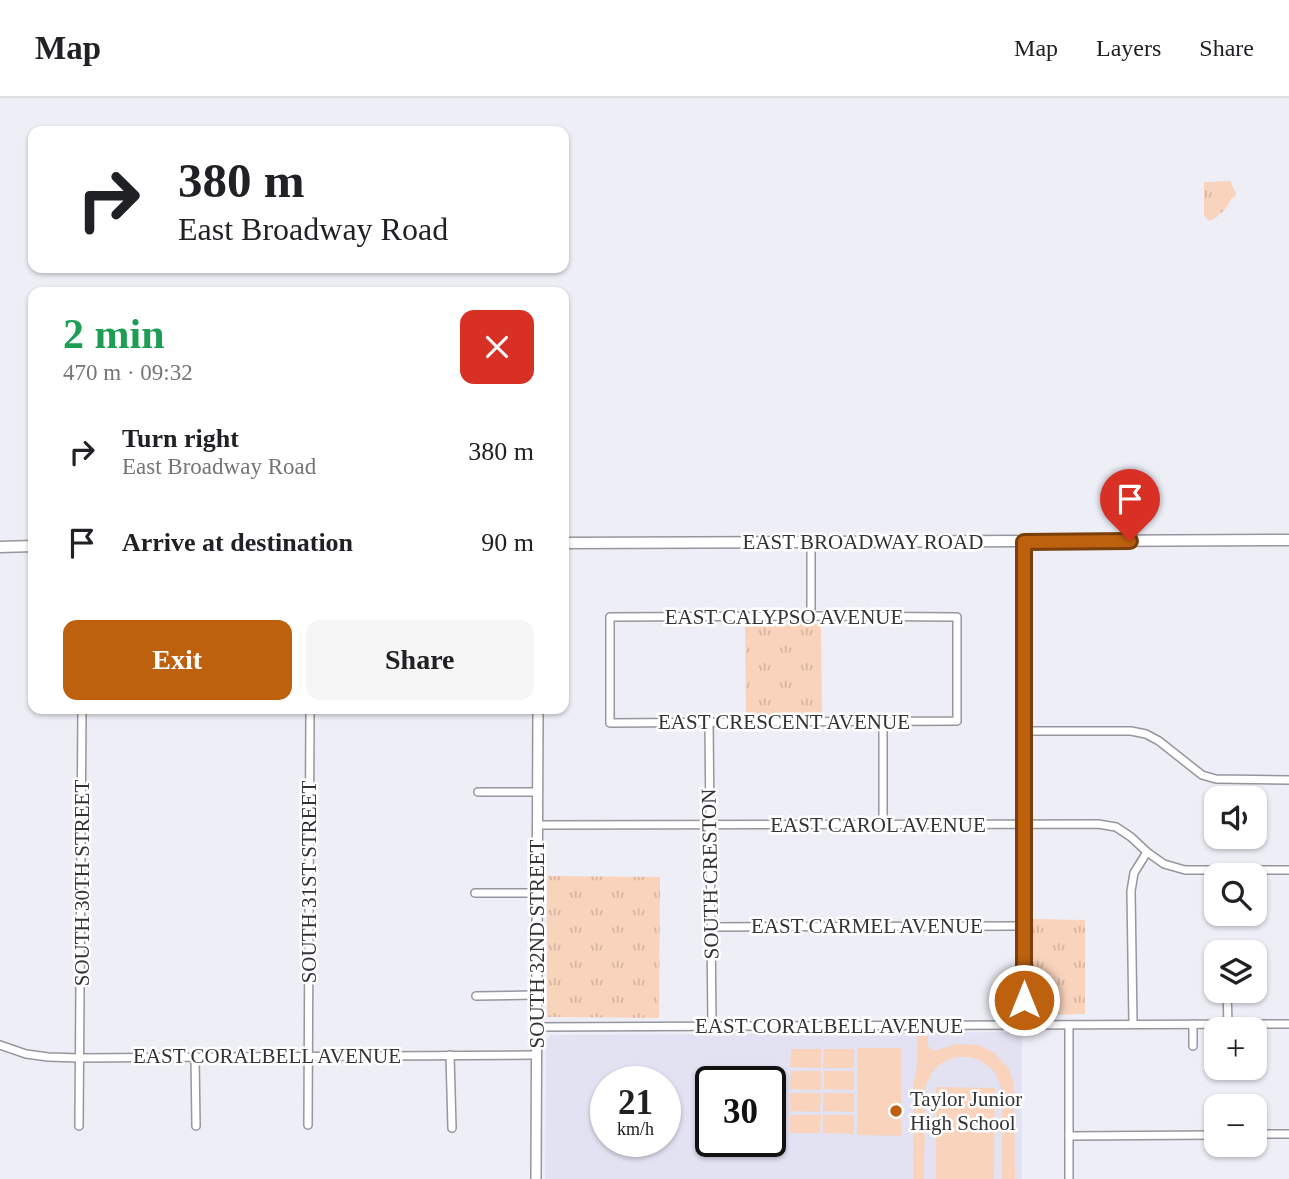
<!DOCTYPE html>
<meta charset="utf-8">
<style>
:root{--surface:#fff;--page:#f6f6f6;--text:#202124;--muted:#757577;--line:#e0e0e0;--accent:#bd610e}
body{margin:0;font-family:Georgia,serif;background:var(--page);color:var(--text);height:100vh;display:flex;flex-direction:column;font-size:26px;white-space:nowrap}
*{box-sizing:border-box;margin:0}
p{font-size:23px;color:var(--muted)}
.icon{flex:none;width:38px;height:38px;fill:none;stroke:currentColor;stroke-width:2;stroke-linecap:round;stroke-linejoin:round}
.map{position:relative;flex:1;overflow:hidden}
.sheet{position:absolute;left:28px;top:189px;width:541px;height:427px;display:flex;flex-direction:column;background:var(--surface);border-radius:14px;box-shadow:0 2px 5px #0004}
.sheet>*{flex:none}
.banner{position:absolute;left:28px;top:28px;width:541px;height:147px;border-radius:14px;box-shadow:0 2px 5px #0004;background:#fff;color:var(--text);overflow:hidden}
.tools{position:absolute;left:1204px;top:688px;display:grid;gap:14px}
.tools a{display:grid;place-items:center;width:63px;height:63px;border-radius:14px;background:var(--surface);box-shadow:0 2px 5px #0004;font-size:35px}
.speed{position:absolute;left:590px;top:968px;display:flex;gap:14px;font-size:35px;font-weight:700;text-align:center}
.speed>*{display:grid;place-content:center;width:91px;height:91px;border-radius:50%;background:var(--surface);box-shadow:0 2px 5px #0004;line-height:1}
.speed small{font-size:18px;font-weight:400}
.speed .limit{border:4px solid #111;border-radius:10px;background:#fff;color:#111}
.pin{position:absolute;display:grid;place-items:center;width:60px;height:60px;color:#fff;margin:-72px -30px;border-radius:50% 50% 50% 0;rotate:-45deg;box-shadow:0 0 7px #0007}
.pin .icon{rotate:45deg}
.me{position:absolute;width:77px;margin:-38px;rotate:0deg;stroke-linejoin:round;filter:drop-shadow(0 0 5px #0008)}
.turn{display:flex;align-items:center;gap:24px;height:147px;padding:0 35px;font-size:32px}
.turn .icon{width:91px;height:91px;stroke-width:2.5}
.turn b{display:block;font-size:49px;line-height:60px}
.round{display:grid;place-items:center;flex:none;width:74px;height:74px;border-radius:14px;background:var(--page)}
.overview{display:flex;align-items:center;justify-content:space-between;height:119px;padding:0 35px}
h1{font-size:42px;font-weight:700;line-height:52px;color:#1e9e55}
.primary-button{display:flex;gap:14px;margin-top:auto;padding:14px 35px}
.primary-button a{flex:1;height:80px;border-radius:14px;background:var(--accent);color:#fff;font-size:28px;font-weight:700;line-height:80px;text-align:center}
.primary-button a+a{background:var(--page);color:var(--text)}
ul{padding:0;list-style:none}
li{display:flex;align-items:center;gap:21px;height:91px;padding:0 35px}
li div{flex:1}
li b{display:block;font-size:26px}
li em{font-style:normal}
header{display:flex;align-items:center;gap:42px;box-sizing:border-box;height:98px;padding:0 35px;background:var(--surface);border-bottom:2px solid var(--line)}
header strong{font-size:33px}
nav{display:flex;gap:38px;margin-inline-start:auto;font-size:24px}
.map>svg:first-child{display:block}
</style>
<header>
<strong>Map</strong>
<nav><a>Map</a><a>Layers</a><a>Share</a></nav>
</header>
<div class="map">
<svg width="1289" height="1081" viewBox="0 0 1289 1081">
<defs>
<pattern id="grass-tufts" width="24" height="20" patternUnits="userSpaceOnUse" patternTransform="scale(1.75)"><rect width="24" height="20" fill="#f9d3bb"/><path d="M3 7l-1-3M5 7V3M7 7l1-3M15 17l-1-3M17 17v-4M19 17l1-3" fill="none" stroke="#d6b6a1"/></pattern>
</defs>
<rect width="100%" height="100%" fill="#eeeef7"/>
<path fill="#e2e2f2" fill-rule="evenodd" d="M1022,934v147h-477l1,-138 4,-6zM606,984h59v59h-59zM710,984h60v59h-60z"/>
<g fill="url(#grass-tufts)">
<path d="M1230,83l6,12 -1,4 -4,1c-2,9 -13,20 -22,23l-5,-6v-33z"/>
<path d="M821,526l1,91h-76l-1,-90z"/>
<path d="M547,778l113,1 -1,141 -112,-1z"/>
<path d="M1032,821l53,1v94l-47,1 -4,-5 -2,-8z"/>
</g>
<g fill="#f9d3bb">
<path d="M917,938h11v10l6,5 23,-7 22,1 14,7 16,17 5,15 1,95h-13v-88c-9,-47 -72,-45 -77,2l-1,86h-11v-94l4,-18z"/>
<path d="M858,950h43v88l-44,-1z"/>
<path d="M791,951h30v19l-31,-1z"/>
<path d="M824,951h30v19h-31z"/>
<path d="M791,973h30v19l-31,-1z"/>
<path d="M824,973h30v19l-30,-1z"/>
<path d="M936,989l59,1 -1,91h-58z"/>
<path d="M790,995h31l-1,19 -30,-1z"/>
<path d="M823,995h31v19l-31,-1z"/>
<path d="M790,1017h31l-1,18h-30z"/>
<path d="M823,1017h31v19l-31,-1z"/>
</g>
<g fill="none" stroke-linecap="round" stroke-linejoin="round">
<g stroke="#96969e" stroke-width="10">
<g id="minor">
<path d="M811,445v73"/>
<path d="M811,518l146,1v104l-347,2v-106z"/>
<path d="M709,625l3,303"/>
<path d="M1023,633h108l15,3 13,7 43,34 14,4 73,1"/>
<path d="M478,694h60"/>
<path d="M537,727l561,-1 18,3 15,10 16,15 17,12 21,6h104"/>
<path d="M883,727v-104"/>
<path d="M475,795h62"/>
<path d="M711,829l313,-1"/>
<path d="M1227,892l1,34"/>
<path d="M476,898l60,-1"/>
<path d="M1133,926l-2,-133 3,-18 13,-21"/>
<path d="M1193,926v22"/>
<path d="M1024,927v-483"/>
<path d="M1069,927v154"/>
<path d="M537,929l752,-3"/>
<path d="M0,947l26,9 22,3 32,1 457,-3"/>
<path d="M450,957l2,73"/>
<path d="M195,958l1,70"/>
<path d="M308,1027l2,-416"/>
<path d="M79,1028l3,-417"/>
<path d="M1255,1036h34"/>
<path d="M1069,1038l147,-1"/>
</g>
</g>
<g stroke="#96969e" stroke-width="12">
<path id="tertiary" d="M536,1081l2,-470"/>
</g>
<g stroke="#96969e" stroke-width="13">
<g id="secondary">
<path d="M564,445l725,-3"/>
<path d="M0,449l33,-1"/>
</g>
</g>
<use href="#minor" stroke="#fff" stroke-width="7"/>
<use href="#tertiary" stroke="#fff" stroke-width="9"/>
<use href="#secondary" stroke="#fff" stroke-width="10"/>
</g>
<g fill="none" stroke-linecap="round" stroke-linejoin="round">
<g stroke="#7b3f09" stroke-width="18">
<path id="route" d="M1024,902v-458l106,-1"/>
</g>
<use href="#route" stroke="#bd610e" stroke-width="12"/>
</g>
<circle fill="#bd610e" stroke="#fff" stroke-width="2.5" cx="896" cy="1013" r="7"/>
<g text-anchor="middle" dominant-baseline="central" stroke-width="5" stroke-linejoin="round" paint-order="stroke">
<g font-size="21" fill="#333337" stroke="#fff">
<text x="863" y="444">EAST BROADWAY ROAD</text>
<text x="784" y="519">EAST CALYPSO AVENUE</text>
<text x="784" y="624">EAST CRESCENT AVENUE</text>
<text x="878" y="727">EAST CAROL AVENUE</text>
<text transform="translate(710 776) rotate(-91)">SOUTH CRESTON</text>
<text transform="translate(309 784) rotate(-90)">SOUTH 31ST STREET</text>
<text transform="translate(82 785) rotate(-90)">SOUTH 30TH STREET</text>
<text x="867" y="828">EAST CARMEL AVENUE</text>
<text transform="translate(537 846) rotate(-90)">SOUTH 32ND STREET</text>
<text x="829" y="928">EAST CORALBELL AVENUE</text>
<text x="267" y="958">EAST CORALBELL AVENUE</text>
</g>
<g font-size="21" fill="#333337" stroke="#fff" text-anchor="start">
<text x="910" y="1001">Taylor Junior<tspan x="910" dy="24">High School</tspan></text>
</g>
</g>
</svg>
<div class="tools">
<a><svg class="icon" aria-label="sound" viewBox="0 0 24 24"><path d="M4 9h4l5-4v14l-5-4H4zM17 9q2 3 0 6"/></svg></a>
<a><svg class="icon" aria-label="search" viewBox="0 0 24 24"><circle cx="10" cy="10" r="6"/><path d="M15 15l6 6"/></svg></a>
<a><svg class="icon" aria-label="layers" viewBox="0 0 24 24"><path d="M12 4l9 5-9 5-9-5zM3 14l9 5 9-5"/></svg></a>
<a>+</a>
<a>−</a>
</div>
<div class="speed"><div>21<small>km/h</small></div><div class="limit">30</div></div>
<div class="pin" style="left:1130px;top:443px;background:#d93025"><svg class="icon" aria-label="arrive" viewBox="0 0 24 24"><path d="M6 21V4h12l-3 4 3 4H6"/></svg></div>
<svg class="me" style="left:1024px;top:902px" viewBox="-20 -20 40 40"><circle r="17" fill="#bd610e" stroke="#fff" stroke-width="3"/><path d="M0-11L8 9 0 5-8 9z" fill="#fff"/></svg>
<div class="banner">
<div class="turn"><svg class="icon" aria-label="right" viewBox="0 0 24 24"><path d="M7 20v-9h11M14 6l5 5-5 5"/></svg><div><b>380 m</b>East Broadway Road</div></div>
</div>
<section class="sheet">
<div class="overview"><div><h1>2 min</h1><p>470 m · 09:32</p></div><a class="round" style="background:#d93025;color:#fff"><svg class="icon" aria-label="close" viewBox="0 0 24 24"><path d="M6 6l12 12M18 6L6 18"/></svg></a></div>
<ul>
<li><svg class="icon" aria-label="right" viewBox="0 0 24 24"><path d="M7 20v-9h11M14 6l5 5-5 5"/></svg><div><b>Turn right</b><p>East Broadway Road</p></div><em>380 m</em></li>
<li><svg class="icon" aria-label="arrive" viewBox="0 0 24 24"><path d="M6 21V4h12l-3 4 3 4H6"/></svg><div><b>Arrive at destination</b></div><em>90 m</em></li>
</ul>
<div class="primary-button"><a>Exit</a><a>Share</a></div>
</section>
</div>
